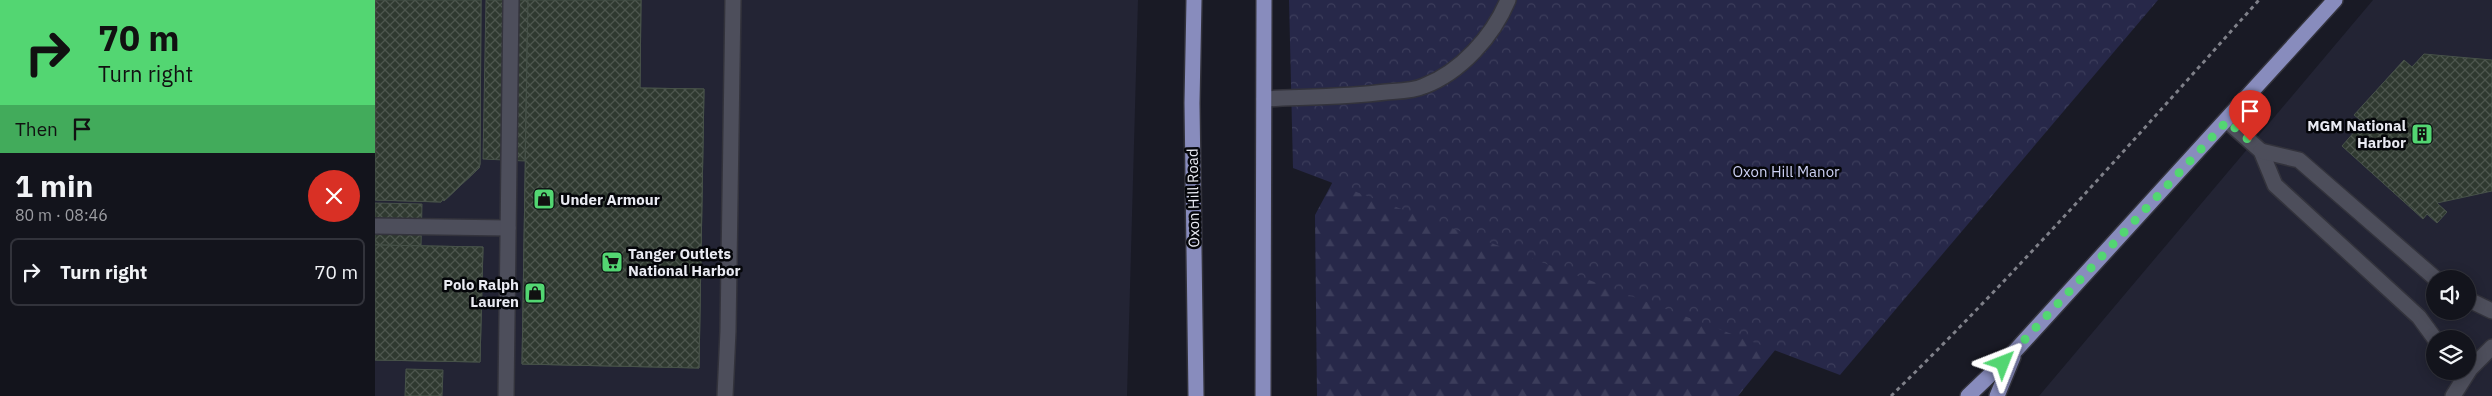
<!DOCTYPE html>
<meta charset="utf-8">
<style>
:root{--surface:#13141c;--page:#1c1d25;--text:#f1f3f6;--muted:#9d9ea3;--line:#32333b}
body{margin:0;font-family:"IBM Plex Sans",sans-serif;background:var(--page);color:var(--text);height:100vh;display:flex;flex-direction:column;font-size:19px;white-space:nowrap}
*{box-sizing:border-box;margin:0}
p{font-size:16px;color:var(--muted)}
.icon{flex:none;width:28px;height:28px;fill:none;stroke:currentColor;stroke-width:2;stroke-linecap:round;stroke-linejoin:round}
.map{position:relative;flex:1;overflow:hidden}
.drawer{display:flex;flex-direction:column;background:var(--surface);width:375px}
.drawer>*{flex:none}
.banner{background:#53d672;color:#111;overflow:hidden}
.tools{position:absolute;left:2051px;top:270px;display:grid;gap:10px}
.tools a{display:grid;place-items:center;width:50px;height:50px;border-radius:50%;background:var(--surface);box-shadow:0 2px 12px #0003,0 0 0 1px var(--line);font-size:25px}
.pin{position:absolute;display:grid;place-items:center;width:42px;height:42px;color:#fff;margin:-51px -21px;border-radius:50% 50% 50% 0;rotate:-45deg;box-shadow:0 0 5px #0007}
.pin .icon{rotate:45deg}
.me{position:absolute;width:55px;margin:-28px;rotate:45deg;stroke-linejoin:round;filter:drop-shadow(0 0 4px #0008)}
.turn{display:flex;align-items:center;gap:18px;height:105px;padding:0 15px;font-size:22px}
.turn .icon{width:65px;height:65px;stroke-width:2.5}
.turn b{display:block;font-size:35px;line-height:42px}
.then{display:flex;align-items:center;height:48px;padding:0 15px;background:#0003;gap:10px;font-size:19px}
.round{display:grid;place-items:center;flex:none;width:52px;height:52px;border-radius:26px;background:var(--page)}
.head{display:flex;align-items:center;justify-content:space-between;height:85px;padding:0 15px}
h1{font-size:30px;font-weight:700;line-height:38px}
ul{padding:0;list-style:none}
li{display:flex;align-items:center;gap:15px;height:68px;margin:0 10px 8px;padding:0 5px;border:2px solid var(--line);border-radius:8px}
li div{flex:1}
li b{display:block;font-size:19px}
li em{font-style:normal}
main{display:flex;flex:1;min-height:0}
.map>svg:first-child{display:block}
</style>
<main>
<section class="drawer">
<div class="banner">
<div class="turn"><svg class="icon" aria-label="right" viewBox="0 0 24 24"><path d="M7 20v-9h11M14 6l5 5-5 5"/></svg><div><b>70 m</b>Turn right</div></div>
<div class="then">Then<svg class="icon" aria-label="arrive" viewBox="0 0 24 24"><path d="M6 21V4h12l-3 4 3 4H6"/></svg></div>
</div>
<div class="head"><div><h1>1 min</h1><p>80 m · 08:46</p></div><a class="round" style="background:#d93025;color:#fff"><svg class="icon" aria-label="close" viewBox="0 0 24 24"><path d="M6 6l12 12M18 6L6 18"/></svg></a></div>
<ul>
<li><svg class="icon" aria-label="right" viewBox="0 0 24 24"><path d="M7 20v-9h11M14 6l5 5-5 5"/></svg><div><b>Turn right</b></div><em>70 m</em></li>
</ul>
</section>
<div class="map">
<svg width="2117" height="396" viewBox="0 0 2117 396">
<defs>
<pattern id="forest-firs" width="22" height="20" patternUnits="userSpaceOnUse" patternTransform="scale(1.25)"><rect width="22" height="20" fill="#272849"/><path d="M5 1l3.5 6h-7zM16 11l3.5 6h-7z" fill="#3c3d5b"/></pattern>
<pattern id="park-crowns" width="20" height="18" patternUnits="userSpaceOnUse" patternTransform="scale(1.25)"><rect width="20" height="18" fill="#272849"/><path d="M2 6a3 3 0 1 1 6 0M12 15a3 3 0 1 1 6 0" fill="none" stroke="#3c3d5b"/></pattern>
<pattern id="building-cross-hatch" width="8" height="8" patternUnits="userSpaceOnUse" patternTransform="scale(1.25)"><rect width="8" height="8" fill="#2f3930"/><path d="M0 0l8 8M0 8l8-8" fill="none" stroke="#4d564e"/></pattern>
</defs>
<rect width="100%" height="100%" fill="#191a25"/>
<g fill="#232434" fill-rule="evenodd">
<path d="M0,0h763l-11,396h-752z"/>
<path d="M1998,0h119v396h-453zM2060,279h32v32h-32zM2060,339h32v32h-32z"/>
</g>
<path fill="url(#forest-firs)" d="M970,159l547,46 -154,191h-421l-2,-181z"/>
<path fill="url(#park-crowns)" d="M914,0h869l-318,375 -547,-207z"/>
<g fill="url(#building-cross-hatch)" stroke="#475249">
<path d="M0,0h106l-1,164 -1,4 -35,33 -1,-2 -2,3 -66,-2z"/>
<path d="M0,0h106l-1,164 -1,4 -35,33 -1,-2 -2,3 -66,-2z"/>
<path d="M111,0h42l-3,161 -42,-2z"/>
<path d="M153,0h113l-1,88 64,1 -5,279 -177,-4z"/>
<path d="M153,0h113l-1,88 64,1 -5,279 -177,-4z"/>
<path d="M2049,54l68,6v131l-55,12 10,9 -10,11 -10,-9 -4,5 -81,-73 21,-24 -9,-7 50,-55 8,7z"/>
<path d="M0,203l47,1 -1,42 -46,-1z"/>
<path d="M0,245l108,2 -3,115 -105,-2z"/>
<path d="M0,245l108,2 -3,115 -105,-2z"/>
<path d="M31,369l37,1 -1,26h-37z"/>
</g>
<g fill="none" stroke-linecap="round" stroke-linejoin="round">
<g stroke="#33333c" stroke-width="18">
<g id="minor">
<path d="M889,99c40,-2 82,-2 122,-7 13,-1 27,-1 38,-6 37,-14 69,-50 84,-86"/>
<path d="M1852,121l34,30 14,34 144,132 16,22"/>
<path d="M1886,151l38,9 137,119"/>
<path d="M0,226l133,2"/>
<path d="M2092,299l25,12"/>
<path d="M131,396l5,-396"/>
<path d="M350,396l3,-65 5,-331"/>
<path d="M2078,396l17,-27 22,-22"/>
</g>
</g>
<g stroke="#33333c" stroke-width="18">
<g id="major">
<path d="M819,0l-2,103 4,293"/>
<path d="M888,396l1,-396"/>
<path d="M1593,396l47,-45 320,-351"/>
<path d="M1622,396l16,-39"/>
</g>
</g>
<path stroke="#7f8089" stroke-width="3" stroke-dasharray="4 4" stroke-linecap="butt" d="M1516,396c129,-126 248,-262 368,-396"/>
<use href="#minor" stroke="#4d4e5b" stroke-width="15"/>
<use href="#major" stroke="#888cbd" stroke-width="15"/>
</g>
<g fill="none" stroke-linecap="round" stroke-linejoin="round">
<path stroke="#53d672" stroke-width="9" stroke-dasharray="0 16.2" d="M1628,363l224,-242 23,20"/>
</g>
<defs>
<g id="building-square" transform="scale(1.125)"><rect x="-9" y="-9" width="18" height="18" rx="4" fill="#53d672" stroke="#05060a"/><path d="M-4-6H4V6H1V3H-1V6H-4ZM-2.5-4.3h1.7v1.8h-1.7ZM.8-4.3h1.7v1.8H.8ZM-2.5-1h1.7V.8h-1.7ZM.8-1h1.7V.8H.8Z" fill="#111"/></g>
<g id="shop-square" transform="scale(1.125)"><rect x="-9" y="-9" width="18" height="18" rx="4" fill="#53d672" stroke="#05060a"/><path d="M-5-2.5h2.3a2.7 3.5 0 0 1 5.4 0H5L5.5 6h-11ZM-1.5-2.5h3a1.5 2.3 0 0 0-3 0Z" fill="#111"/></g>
<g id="supermarket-square" transform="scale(1.125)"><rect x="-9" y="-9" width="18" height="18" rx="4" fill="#53d672" stroke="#05060a"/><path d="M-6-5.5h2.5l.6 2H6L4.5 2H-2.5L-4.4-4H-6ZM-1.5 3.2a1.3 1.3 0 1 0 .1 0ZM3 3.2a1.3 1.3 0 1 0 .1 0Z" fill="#111"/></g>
</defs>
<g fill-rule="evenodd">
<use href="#building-square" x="2047" y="134"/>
<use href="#shop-square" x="169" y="199"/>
<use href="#supermarket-square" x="237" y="262"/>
<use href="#shop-square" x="160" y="293"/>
</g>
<g text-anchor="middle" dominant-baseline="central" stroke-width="5" stroke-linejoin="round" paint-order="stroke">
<g font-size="15" font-weight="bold" fill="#e9eaf2" stroke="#05060a" text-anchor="end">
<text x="2031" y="125">MGM National<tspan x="2031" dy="17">Harbor</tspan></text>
<text x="185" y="199" text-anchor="start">Under Armour</text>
<text x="253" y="253" text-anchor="start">Tanger Outlets<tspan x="253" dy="17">National Harbor</tspan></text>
<text x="144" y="284">Polo Ralph<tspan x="144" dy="17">Lauren</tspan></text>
</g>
<g font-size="15" fill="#cdd1f4" stroke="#05060a">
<text x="1411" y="171">Oxon Hill Manor</text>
</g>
<g font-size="15" fill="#e9eaf2" stroke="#05060a">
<text transform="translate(818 198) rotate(-91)">Oxon Hill Road</text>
</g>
</g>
</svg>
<div class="tools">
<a><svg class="icon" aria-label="sound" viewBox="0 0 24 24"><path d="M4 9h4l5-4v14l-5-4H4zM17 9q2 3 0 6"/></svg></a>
<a><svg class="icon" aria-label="layers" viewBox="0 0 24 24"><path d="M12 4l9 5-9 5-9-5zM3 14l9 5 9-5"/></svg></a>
</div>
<div class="pin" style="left:1875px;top:141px;background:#d93025"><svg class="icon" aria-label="arrive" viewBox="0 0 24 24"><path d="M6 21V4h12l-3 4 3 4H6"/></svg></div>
<svg class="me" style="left:1628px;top:363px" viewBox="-20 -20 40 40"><path d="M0-17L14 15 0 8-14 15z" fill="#53d672" stroke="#fff" stroke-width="4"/></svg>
</div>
</main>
